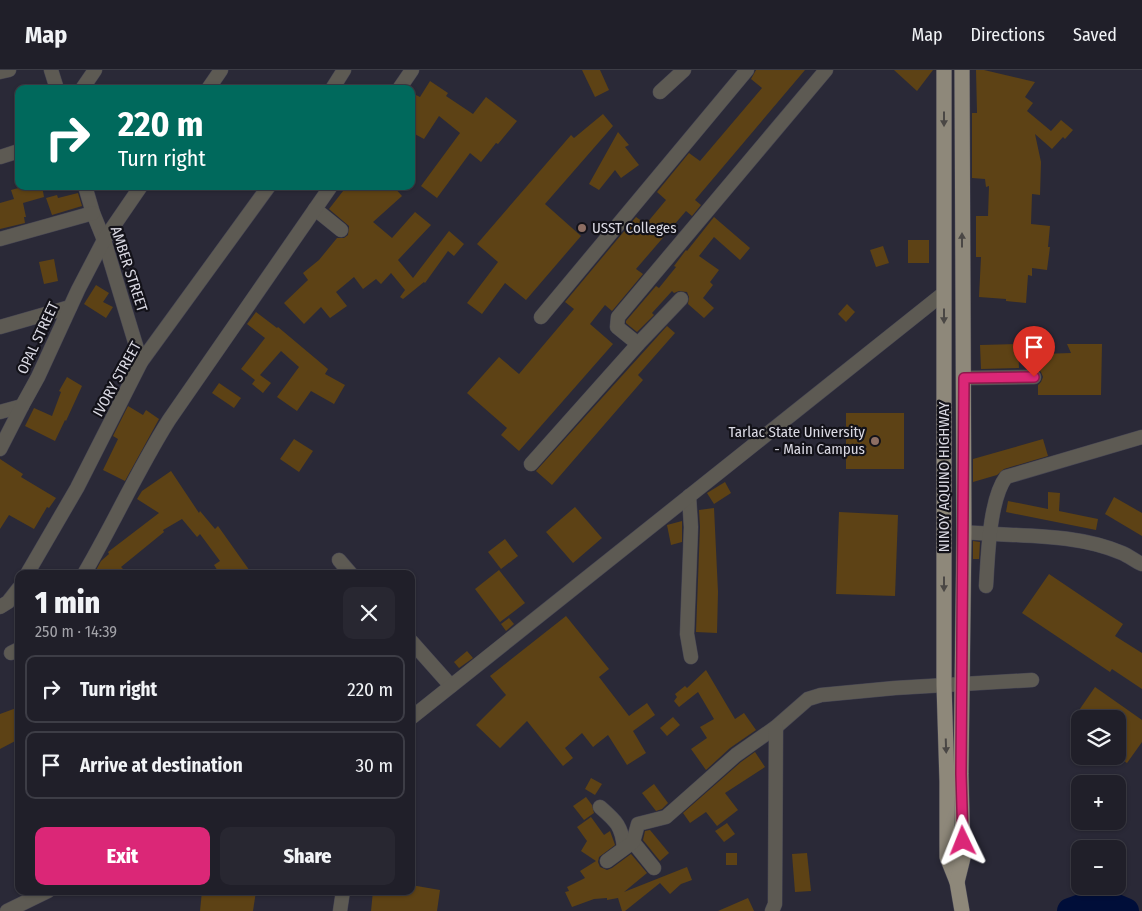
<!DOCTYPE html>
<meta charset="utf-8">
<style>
:root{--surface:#201f29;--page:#282731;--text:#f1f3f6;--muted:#a2a2a8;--line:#3d3d46;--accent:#db2777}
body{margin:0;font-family:"Fira Sans Condensed",sans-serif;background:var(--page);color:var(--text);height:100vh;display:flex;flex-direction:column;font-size:19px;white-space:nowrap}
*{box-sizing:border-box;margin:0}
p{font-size:16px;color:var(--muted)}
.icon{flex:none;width:28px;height:28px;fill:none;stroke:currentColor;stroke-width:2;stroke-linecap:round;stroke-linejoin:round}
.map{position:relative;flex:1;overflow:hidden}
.drawer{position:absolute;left:15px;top:500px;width:400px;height:325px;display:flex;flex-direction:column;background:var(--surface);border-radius:10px;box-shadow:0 1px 4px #0004,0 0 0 1px var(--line)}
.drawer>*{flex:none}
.guide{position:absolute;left:15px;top:15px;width:400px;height:105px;border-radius:10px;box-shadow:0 1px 4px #0004,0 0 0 1px var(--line);background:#00695c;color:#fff;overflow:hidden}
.controls{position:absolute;left:1071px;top:640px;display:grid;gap:10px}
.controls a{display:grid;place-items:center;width:55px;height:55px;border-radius:10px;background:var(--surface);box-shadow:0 1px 4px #0004,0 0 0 1px var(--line);font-size:25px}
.pin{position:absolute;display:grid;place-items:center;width:42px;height:42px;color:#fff;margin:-51px -21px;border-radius:50% 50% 50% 0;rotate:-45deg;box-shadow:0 0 5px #0007}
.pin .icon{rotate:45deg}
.me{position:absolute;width:55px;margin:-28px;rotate:358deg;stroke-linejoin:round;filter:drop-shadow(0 0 4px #0008)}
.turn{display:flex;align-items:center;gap:18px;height:105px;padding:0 20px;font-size:22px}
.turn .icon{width:65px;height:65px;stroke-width:2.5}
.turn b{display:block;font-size:35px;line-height:42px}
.round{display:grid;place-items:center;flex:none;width:52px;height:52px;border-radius:10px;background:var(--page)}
.overview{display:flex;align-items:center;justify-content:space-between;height:85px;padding:0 20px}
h1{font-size:30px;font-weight:800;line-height:38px}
.button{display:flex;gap:10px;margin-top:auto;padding:10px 20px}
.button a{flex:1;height:58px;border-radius:10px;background:var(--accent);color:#fff;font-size:20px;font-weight:800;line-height:58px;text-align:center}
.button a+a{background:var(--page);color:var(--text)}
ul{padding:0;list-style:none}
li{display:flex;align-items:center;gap:15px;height:68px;margin:0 10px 8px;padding:0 10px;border:2px solid var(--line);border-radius:10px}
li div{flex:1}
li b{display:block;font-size:19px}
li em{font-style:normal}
header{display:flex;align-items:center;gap:30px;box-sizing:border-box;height:70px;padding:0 25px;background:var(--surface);border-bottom:1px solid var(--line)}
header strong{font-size:24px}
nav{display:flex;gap:28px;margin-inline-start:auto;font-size:18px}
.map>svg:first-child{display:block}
</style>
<header>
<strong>Map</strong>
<nav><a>Map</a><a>Directions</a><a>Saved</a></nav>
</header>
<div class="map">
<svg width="1142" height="841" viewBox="0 0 1142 841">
<rect width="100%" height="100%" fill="#2a2937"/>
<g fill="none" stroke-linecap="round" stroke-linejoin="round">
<path stroke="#000e39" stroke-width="26" d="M1070,841l30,-11 26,11"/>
</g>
<g fill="#5d4215">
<path d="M582,0h18l9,20 -14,7z"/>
<path d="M756,0h49l-110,130 6,5 -9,11 -6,-5 -50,58 7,5 -31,37 -7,-6 -15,19 23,20 -94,107 -18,-16 6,-7 -40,-35 32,-36 20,17 55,-65 -9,-7 71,-85 10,7 20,-24 -9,-8 32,-39 11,8 62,-73 -11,-9z"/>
<path d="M894,0h39l-16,21z"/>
<path d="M976,0h8l51,12 -10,15 8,6 -6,8 24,20 10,-11 12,10 -8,9 -2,-2 -11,12 -17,-15 6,28 -1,33 -8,-1 -1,30 19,2 -2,21h2l-3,23 -15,-2v8l-4,-1 -2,28 -20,-2v-2l-27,-2 2,-40h-5v-41h12l1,-30 -3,1 -1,-8 -13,-1v-65h5z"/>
<path d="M430,11l18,12 -2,3 27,18 13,-17 31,24 -19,23 -2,-1 -15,19 -11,-9 -33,45 -16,-12 39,-53 -21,-17 -15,23 -13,-7v-30l5,-7 4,2z"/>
<path d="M603,44l10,12 -68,78 36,32 -55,64 -21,-17 -23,31 -15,-11 31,-41 -21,-18 94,-109 3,3z"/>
<path d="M618,62l11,13 -4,2 14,18 -18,13 -6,-8 -16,20 -10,-6z"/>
<path d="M26,116h16l2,11 -21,6 3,14h-2l1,6 -25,6v-26l14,-4 -3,-9z"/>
<path d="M347,116h46l9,10 -29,26 19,16 23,-26 16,13 -33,35 15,18 36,-47 15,13 -10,12 -6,-5 -23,32 -1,-1 -21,17 -3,-2 5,-7 -14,-17 -10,11 -5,-5 -13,10 -9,-12 -18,15 11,14 -17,12 -9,-11 -17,17 -20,-21 24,-23 -5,-7 16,-13 18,-22h7l4,-3 1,-9 -20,-17z"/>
<path d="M78,123l4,13 -30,9 -6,-17 11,-3 1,3z"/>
<path d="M714,147l36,31 -10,12 -26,-23 -15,19 20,14 -9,12 3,3 -10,13 11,10 -10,10 -16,-14 1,-7 -2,-5 -8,-1 -5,2 -2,-2 -20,22 2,2 -17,17 -11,-9v-2l30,-35 3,2 17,-21 -2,-1 12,-16 1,1z"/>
<rect x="908" y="170" width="21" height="23"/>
<path d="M883,176l6,17 -13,4 -6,-17z"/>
<path d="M54,189l4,22 -14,3 -5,-22z"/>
<path d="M96,215l13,8 -6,9 10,5 -7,11 -22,-14z"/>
<path d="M847,234l8,8 -9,10 -8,-8z"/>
<path d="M256,242l21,16 1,-1 50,42 -3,5 20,11 -11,19 -23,-13 -14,20 -20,-14 22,-30 -18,-16 -21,24 11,8 -8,10 -11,-9 3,-4 -14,-11 24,-31 -18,-14z"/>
<path d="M667,256l8,7 -37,42 5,5 -91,105 -16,-14z"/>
<path d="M1018,274l1,24 -38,1 -1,-24z"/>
<path d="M1067,274h35l-1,51h-63v-10l3,-3 2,-5 -2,-5 -3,-3 3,-1v-14l30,-1z"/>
<path d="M67,307l15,9 -16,35 -1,-1 -10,21 -30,-15 9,-18 18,8 9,-24 -2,-1z"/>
<path d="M219,313l22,15 -7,10 -22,-15z"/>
<path d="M128,336l15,9 3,-5 13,9 -34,62 -22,-11 15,-31 -5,-3z"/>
<rect x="846" y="343" width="58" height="56"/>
<path d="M294,369l19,12 -14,21 -19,-13z"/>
<path d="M1043,369l5,17 -44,13 -7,6 -24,7v-23z"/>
<path d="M0,389l23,15 -2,3 35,21 -7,10 -2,-1 -13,22 -25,-14 -9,14z"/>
<path d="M171,401l28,42 1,-2 15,18 3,-3 34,48h-32l-6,-9 6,-4 -20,-27 -3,3 -15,-18 -19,11 1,2 -43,35 7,7h-34l7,-13 8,-7 -1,-2 51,-39 -22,-14 5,-8z"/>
<path d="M725,412l6,11 -17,11 -7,-11z"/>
<path d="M1048,422l12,1 -1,18 39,8 -2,11 -90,-18 2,-11 40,8z"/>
<path d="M1114,427l28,16v23l-37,-22z"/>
<path d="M575,437l27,31 -29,25 -27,-31z"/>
<path d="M714,438l4,84 -1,41 -21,-1 4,-105 -1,-17z"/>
<path d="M839,442l59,3 -3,81 -59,-2z"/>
<path d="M682,451v21l-11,3 -4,-20z"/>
<path d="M505,469l13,17 -17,13 -13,-17z"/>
<path d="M973,471l7,1 -1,17h-6z"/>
<path d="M499,500l26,33 -25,19 -25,-33z"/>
<path d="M1049,504l74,50 -8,12 27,17v36l-30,-20 -2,3 -88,-59z"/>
<path d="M566,546l43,53 -10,8 30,39 18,-13 8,12 -22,16 13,22 -19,12 -19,-30 -15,12 -11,-14 -17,15 8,10 -10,8 -36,-45 -27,27 -24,-23 30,-30 -16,-19z"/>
<path d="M509,548l5,6 -8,7 -5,-7z"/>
<path d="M467,581l6,7 -14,10 -5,-6z"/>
<path d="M706,600l29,49 9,-6 12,17 -26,18 -24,22 -15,-21 16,-11 -7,-11 14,-8 -16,-27 -19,15 -5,-6 3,-4 -2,-3 10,-8 2,2z"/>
<path d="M1095,617l47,33v22l-15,21 -9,-6v-38h-45z"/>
<path d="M19,637v32l-19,10v-35z"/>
<path d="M673,647l7,8 -13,11 -7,-8z"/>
<path d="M755,682l10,15 -40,26 13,17 -21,16 -11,-14 -16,11 -7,-10 58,-51z"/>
<path d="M591,708l11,6 -7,11 -10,-6z"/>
<path d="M654,714l14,19 -6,6 -6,2 -14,-18z"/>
<path d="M586,727l6,8 2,8 -10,7 -11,-14z"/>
<path d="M591,747l13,18 6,-4 4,11 1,3 -16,12 -1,5 2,5 7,3 5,-2 19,-14 16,19 -23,19 63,-25 5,13 -11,4 -11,10 -10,-11 -35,28h-3l-4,-13 -11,2v-2l-13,1 -22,8 -7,-15 4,-1 -2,-4 18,-9 -5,-7 16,-10 -15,-10 6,-10 -10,-14z"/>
<path d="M727,753l8,11 -11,8 -9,-11z"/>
<path d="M650,760l19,23 -9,8 -17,-21 2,-9z"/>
<rect x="726" y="783" width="11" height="12"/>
<path d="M807,783l4,38 -16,1 -3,-38z"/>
<path d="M411,815l29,5 -3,21h-66l2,-20h38z"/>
<path d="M202,821h54l-3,20h-53z"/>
<path d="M748,828l6,13h-36z"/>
</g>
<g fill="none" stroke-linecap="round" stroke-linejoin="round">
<g stroke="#464553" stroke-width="15">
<g id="minor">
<path d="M51,0l6,19"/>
<path d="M0,2l9,-2"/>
<path d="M82,19l13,-19"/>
<path d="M208,19l13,-19"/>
<path d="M332,19l12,-19"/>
<path d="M399,19l13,-19"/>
<path d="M660,22l24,-22"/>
<path d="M0,87l19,-6"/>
<path d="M85,116l8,27 11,27 37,122"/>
<path d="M315,139l26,21"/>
<path d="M0,169l93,-26"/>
<path d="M541,247l206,-247"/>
<path d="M0,257l70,-20"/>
<path d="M638,274l-21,-17 1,-10 208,-247"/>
<path d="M964,308l70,-1"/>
<path d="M0,342l22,-6"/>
<path d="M0,379l22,-43 16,-29 40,-87 26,-50 37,-54"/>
<path d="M531,394l107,-120 43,-45"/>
<path d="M689,426l2,31 -4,107 4,23"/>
<path d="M964,462c52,5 109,0 158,21 7,3 13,8 20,11"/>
<path d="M339,490l12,14"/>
<path d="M27,504l50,-86 64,-126 128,-176"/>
<path d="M84,504c30,-51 54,-105 85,-154l162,-234"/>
<path d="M986,516c2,-29 3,-86 20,-109l136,-40"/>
<path d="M0,537l8,-5 11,-14"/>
<path d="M411,571l40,45"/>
<path d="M11,583l8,-4"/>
<path d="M411,648l533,-425"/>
<path d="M600,737c16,14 22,19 24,41"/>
<path d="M633,772l21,26"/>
<path d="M607,791l26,-19 5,-18 28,-7 70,-62 40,-28 32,-28 13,-4 74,-7 137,-8"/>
<path d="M7,841l41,-20"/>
<path d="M340,841l3,-20"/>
<path d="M772,841l3,-7 1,-177"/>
</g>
</g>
<g stroke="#464553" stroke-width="16">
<g id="major">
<path d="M944,0v615l3,97v75l10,25 5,29"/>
<path d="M957,812l6,-24 -2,-84 3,-242 -2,-462"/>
</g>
</g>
<use href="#minor" stroke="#5d5a53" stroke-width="14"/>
<use href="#major" stroke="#8e887a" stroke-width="15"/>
</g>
<defs><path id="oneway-solid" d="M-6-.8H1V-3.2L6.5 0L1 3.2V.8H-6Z" transform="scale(1.25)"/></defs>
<g fill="#4a4745">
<use href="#oneway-solid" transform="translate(944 49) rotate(90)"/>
<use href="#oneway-solid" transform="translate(962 170) rotate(-90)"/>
<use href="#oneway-solid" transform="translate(944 246) rotate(90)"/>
<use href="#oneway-solid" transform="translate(944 514) rotate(90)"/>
<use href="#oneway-solid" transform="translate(946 676) rotate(88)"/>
</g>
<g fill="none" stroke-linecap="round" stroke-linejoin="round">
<g stroke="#8e194d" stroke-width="12">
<path id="route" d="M963,771l-2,-67 3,-396 70,-1"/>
</g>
<use href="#route" stroke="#db2777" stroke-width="9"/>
</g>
<g fill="#8d6e63" stroke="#131219" stroke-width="2">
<circle cx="582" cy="158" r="5"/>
<circle cx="875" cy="371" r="5"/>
</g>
<g text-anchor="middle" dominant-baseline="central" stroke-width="4.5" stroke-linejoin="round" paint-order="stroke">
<g font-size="15" fill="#dad9e3" stroke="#131219" text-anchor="start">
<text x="592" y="158">USST Colleges</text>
<text x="865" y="362" text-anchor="end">Tarlac State University<tspan x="865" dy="17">- Main Campus</tspan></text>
</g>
<g font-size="15" fill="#dad9e3" stroke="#131219">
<text transform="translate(129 199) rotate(72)">AMBER STREET</text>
<text transform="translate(38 268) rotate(-65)">OPAL STREET</text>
<text transform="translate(117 309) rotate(-61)">IVORY STREET</text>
<text transform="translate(944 407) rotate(-90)">NINOY AQUINO HIGHWAY</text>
</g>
</g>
</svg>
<div class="controls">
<a><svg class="icon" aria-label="layers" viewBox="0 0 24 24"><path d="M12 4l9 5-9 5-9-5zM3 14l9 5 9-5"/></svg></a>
<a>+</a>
<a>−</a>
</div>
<div class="pin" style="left:1034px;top:307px;background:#d93025"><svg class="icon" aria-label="arrive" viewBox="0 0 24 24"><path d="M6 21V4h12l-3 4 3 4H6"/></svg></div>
<svg class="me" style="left:963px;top:771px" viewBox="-20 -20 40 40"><path d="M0-17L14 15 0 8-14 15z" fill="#db2777" stroke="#fff" stroke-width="4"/></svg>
<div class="guide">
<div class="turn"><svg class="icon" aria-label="right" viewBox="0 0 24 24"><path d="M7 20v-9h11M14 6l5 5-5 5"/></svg><div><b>220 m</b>Turn right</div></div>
</div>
<section class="drawer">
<div class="overview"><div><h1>1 min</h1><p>250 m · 14:39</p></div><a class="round"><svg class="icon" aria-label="close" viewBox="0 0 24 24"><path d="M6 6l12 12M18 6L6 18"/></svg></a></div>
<ul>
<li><svg class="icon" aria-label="right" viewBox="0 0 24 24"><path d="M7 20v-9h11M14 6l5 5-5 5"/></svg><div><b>Turn right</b></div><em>220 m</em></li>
<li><svg class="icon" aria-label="arrive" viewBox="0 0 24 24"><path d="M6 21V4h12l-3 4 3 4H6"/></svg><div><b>Arrive at destination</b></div><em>30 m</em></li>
</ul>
<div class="button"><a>Exit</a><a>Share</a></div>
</section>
</div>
